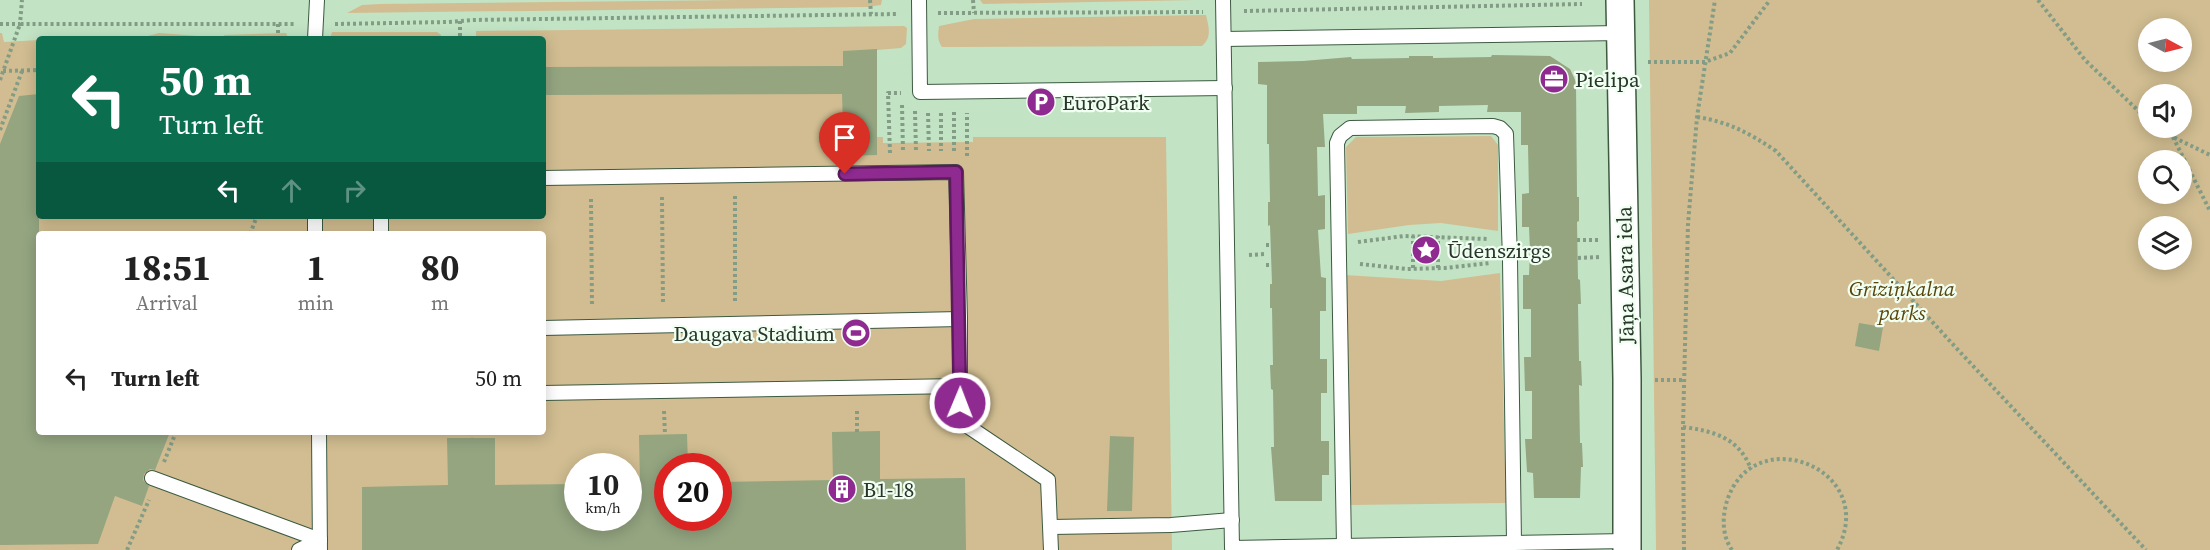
<!DOCTYPE html>
<meta charset="utf-8">
<style>
:root{--surface:#fff;--page:#f2f2f2;--text:#222;--muted:#767676}
body{margin:0;font-family:"Source Serif 4",serif;background:var(--page);color:var(--text);height:100vh;display:flex;flex-direction:column;font-size:22px;white-space:nowrap}
*{box-sizing:border-box;margin:0}
p{font-size:20px;color:var(--muted)}
.icon{flex:none;width:33px;height:33px;fill:none;stroke:currentColor;stroke-width:2;stroke-linecap:round;stroke-linejoin:round}
.map{position:relative;flex:1;overflow:hidden}
.details{position:absolute;left:36px;top:231px;width:510px;height:204px;display:flex;flex-direction:column;background:var(--surface);border-radius:6px;box-shadow:0 3px 15px #0003}
.details>*{flex:none}
.banner{position:absolute;left:36px;top:36px;width:510px;height:183px;border-radius:6px;box-shadow:0 3px 15px #0003;background:#0b6e4f;color:#fff;overflow:hidden}
.needle{width:39px;rotate:97deg}
.buttons{position:absolute;left:2138px;top:18px;display:grid;gap:12px}
.buttons a{display:grid;place-items:center;width:54px;height:54px;border-radius:50%;background:var(--surface);box-shadow:0 3px 15px #0003;font-size:30px}
.speed{position:absolute;left:564px;top:453px;display:flex;gap:12px;font-size:30px;font-weight:700;text-align:center}
.speed>*{display:grid;place-content:center;width:78px;height:78px;border-radius:50%;background:var(--surface);box-shadow:0 3px 15px #0003;line-height:1}
.speed small{font-size:15px;font-weight:400}
.speed .limit{border:9px solid #d22;background:#fff;color:#111}
.pin{position:absolute;display:grid;place-items:center;width:51px;height:51px;color:#fff;margin:-62px -26px;border-radius:50% 50% 50% 0;rotate:-45deg;box-shadow:0 0 6px #0007}
.pin .icon{rotate:45deg}
.me{position:absolute;width:66px;margin:-33px;rotate:1deg;stroke-linejoin:round;filter:drop-shadow(0 0 4px #0008)}
.turn{display:flex;align-items:center;gap:21px;height:126px;padding:0 24px;font-size:27px}
.turn .icon{width:78px;height:78px;stroke-width:2.5}
.turn b{display:block;font-size:42px;line-height:51px}
.lanes{display:flex;align-items:center;height:57px;padding:0 24px;background:#0003;justify-content:center;gap:30px;direction:ltr}
.lanes .off{opacity:.35}
.eta{display:flex;justify-content:space-evenly;align-items:center;height:102px;text-align:center}
.eta b{font-size:36px;font-weight:700;line-height:42px}
ul{padding:0;list-style:none}
li{display:flex;align-items:center;gap:18px;height:90px;padding:0 24px}
li div{flex:1}
li b{display:block;font-size:22px}
li em{font-style:normal}
.map>svg:first-child{display:block}
</style>
<div class="map">
<svg width="2210" height="550" viewBox="0 0 2210 550">
<rect width="100%" height="100%" fill="#c2e4c5"/>
<g fill="#d1bd91" fill-rule="evenodd">
<path d="M738,0h144l-1,5 -14,2 -520,6 15,-8 18,-1z"/>
<path d="M980,0h216l-213,4z"/>
<path d="M1649,0h561v550h-554zM2148,28h33v34h-33zM2148,94h33v34h-33zM2148,160h33v34h-33zM2148,226h33v34h-33z"/>
<path d="M1206,15c3,13 6,22 -4,31l-260,1c-5,-7 -4,-13 -3,-21l35,-7z"/>
<path d="M904,26l3,2 -1,16 -5,4 -24,2v87h6v6l90,-1v-5h193l6,413h-1172v-517h2l2,9 35,-2v176h504v-177h-67v-8zM39,234h504v198h-504zM578,466h50v52h-50zM668,466h50v52h-50z"/>
<path d="M332,32h105l4,3v4h-111z"/>
<path d="M159,33l39,3 -3,3h-50l3,-3z"/>
<path d="M286,33l3,6h-63l-2,-4z"/>
<path d="M1491,136l7,9v86l-57,-8 -32,2 -61,9 -2,-87 10,-10z"/>
<path d="M1500,273l6,230 -156,2 -5,-230 96,6z"/>
</g>
<g fill="#94a580">
<path d="M877,49v106l-33,1 -2,-62 -299,1v-28l300,-1v-15z"/>
<path d="M1492,55l58,1 20,13 6,13 1,115h2v24l-2,1 1,57 2,1 1,24h-3l1,57h2l1,25 -3,-1 1,58h2l1,24h-2l-1,31h-46l-1,-25 -6,-1 -2,-33h7v-48h-7l-1,-34h7v-48h-8v-34h6l1,-24 -1,-24h-7v-33l7,-1 -1,-48h-7v-33h-34l1,-7 -49,1v6l-34,1 1,-7h-49v8h-34l2,33h-8l1,49 7,-1v34l-7,1 3,47 5,1v33h-6v48h7v34h-6v48h8v34h-7v26h-47l-4,-54h3l-1,-57 -2,-1 -1,-24h3l-1,-57h-2v-24h2l-2,-59 -2,1v-24h2l-1,-58h-2v-59l-9,-1v-22l45,-1 48,-4 1,2 57,-1v-2h24v2l58,-1z"/>
<path d="M39,94v338h131l-15,38 -5,-1 -6,5 -1,6 6,6 -7,20 -27,-10 -17,48 -98,1v-401l19,-48z"/>
<path d="M1859,323l24,4 -4,24 -24,-5z"/>
<path d="M880,431v48l85,-1 1,72h-604v-63l86,-2 -1,-47h48v47l83,-1v34h50v-35h12l-1,-48 48,-1 1,32h-20v52h50v-36l115,-2 -1,-48z"/>
<path d="M1110,436l24,1 -2,74h-25z"/>
</g>
<g fill="none" stroke-linecap="round" stroke-linejoin="round">
<g stroke="#3d5a41" stroke-width="16">
<g id="lane">
<path d="M919,0l1,92 305,-4"/>
<path d="M1223,0l9,548 395,-7"/>
<path d="M315,39l2,-39"/>
<path d="M1224,39l397,-6"/>
<path d="M543,178l413,-6 4,147v102l88,59 3,70"/>
<path d="M315,216v18"/>
<path d="M381,216v18"/>
<path d="M543,328l417,-9"/>
<path d="M543,393l418,-7"/>
<path d="M319,432l1,118"/>
<path d="M152,478l168,62"/>
<path d="M1051,527l120,-2 61,-5"/>
<path d="M1344,546l-7,-403 3,-7 10,-8 143,-2 7,2 6,6 4,126 4,282"/>
<path d="M299,550l21,-10"/>
</g>
</g>
<g stroke="#3d5a41" stroke-width="30">
<path id="street" d="M1620,0l7,379v171"/>
</g>
<g stroke="#839c85" stroke-width="4" stroke-dasharray="3 3" stroke-linecap="butt">
<path d="M870,0l1,14"/>
<path d="M973,0l1,13"/>
<path d="M2038,0l47,60 63,60"/>
<path d="M1244,11l338,-7"/>
<path d="M938,13l265,-1"/>
<path d="M460,21v18"/>
<path d="M0,24h20l2,-24"/>
<path d="M335,24l113,-2 24,-2 425,-6"/>
<path d="M278,39v-15"/>
<path d="M1648,62h57l25,-9 40,-53"/>
<path d="M3,71l36,-1"/>
<path d="M0,80l20,-56h275"/>
<path d="M902,105l1,46"/>
<path d="M915,111l1,40"/>
<path d="M954,112v41"/>
<path d="M928,113l1,38"/>
<path d="M941,113v38"/>
<path d="M1697,117c32,5 52,16 79,34l183,200 187,199"/>
<path d="M2159,128l14,9 37,18"/>
<path d="M0,130l22,-59"/>
<path d="M2173,137l37,74"/>
<path d="M890,153l-2,-60h13"/>
<path d="M967,156v-43"/>
<path d="M735,196v106"/>
<path d="M662,197l1,107"/>
<path d="M591,199l1,107"/>
<path d="M250,234l7,-18"/>
<path d="M1577,240h22"/>
<path d="M1358,242l46,-6 84,3"/>
<path d="M1266,245h5"/>
<path d="M1249,255l17,-1"/>
<path d="M1578,258l21,-1"/>
<path d="M1360,264l47,5 38,-1 45,-5"/>
<path d="M1266,265h5"/>
<path d="M1413,268v-32"/>
<path d="M1438,268v-32"/>
<path d="M1655,380h29"/>
<path d="M664,411l1,24"/>
<path d="M1683,427c31,4 56,11 68,42"/>
<path d="M470,432l1,6"/>
<path d="M857,432v-24"/>
<path d="M164,462l12,-30"/>
<path d="M127,550l22,-50"/>
<path d="M1684,550l-1,-123 5,-203 9,-107 18,-117"/>
<path d="M1732,550c-10,-14 -10,-33 -5,-49 26,-82 154,-32 110,49"/>
</g>
<use href="#lane" stroke="#fff" stroke-width="14"/>
<use href="#street" stroke="#fff" stroke-width="27"/>
</g>
<g fill="none" stroke-linecap="round" stroke-linejoin="round">
<g stroke="#5d1b5e" stroke-width="15">
<path id="route" d="M845,174l111,-2 4,231"/>
</g>
<use href="#route" stroke="#8f2a90" stroke-width="10"/>
</g>
<defs>
<g id="office-disc" transform="scale(1.5)"><circle r="9.5" fill="#8f2a90" stroke="#f1fff2"/><path d="M-6-3h4V-5.5h4V-3h4V5H-6ZM-1-4.5V-3h2v-1.5ZM-6 0V1H6V0Z" fill="#fff"/></g>
<g id="parking-disc" transform="scale(1.5)"><circle r="9.5" fill="#8f2a90" stroke="#f1fff2"/><path d="M-3.5-5.5H1a3.5 3.5 0 0 1 0 7H-1V5.5H-3.5ZM-1-3.4V-.6H.8a1.4 1.4 0 0 0 0-2.8Z" fill="#fff"/></g>
<g id="sight-disc" transform="scale(1.5)"><circle r="9.5" fill="#8f2a90" stroke="#f1fff2"/><path d="M0-6L1.8-2.2L6-1.7L2.9 1.2L3.7 5.4L0 3.3L-3.7 5.4L-2.9 1.2L-6-1.7L-1.8-2.2Z" fill="#fff"/></g>
<g id="stadium-disc" transform="scale(1.5)"><circle r="9.5" fill="#8f2a90" stroke="#f1fff2"/><path d="M0-5a6.5 5 0 1 0 0 10a6.5 5 0 1 0 0-10ZM-3.5-1.8h7v3.6h-7Z" fill="#fff"/></g>
<g id="building-disc" transform="scale(1.5)"><circle r="9.5" fill="#8f2a90" stroke="#f1fff2"/><path d="M-4-6H4V6H1V3H-1V6H-4ZM-2.5-4.3h1.7v1.8h-1.7ZM.8-4.3h1.7v1.8H.8ZM-2.5-1h1.7V.8h-1.7ZM.8-1h1.7V.8H.8Z" fill="#fff"/></g>
</defs>
<g fill-rule="evenodd">
<use href="#office-disc" x="1554" y="79"/>
<use href="#parking-disc" x="1041" y="102"/>
<use href="#sight-disc" x="1426" y="250"/>
<use href="#stadium-disc" x="856" y="333"/>
<use href="#building-disc" x="842" y="489"/>
</g>
<g text-anchor="middle" dominant-baseline="central" stroke-width="4.5" stroke-linejoin="round" paint-order="stroke">
<g font-size="21" fill="#283529" stroke="#f1fff2" text-anchor="start">
<text x="1575" y="79">Pielipa</text>
<text x="1062" y="102">EuroPark</text>
<text x="1447" y="250">Ūdenszirgs</text>
<text x="835" y="333" text-anchor="end">Daugava Stadium</text>
<text x="863" y="489">B1-18</text>
</g>
<g font-size="21" fill="#283529" stroke="#f1fff2">
<text transform="translate(1625 275) rotate(-91)">Jāņa Asara iela</text>
</g>
<g font-size="21" font-style="italic" fill="#59450c" stroke="#f1fff2">
<text x="1902" y="288">Grīziņkalna<tspan x="1902" dy="24">parks</tspan></text>
</g>
</g>
</svg>
<div class="buttons">
<a><svg class="needle" viewBox="-14 -14 28 28"><path d="M0-13l5 13h-10z" fill="#e53935"/><path d="M0 13l5-13h-10z" fill="#767676"/></svg></a>
<a><svg class="icon" aria-label="sound" viewBox="0 0 24 24"><path d="M4 9h4l5-4v14l-5-4H4zM17 9q2 3 0 6"/></svg></a>
<a><svg class="icon" aria-label="search" viewBox="0 0 24 24"><circle cx="10" cy="10" r="6"/><path d="M15 15l6 6"/></svg></a>
<a><svg class="icon" aria-label="layers" viewBox="0 0 24 24"><path d="M12 4l9 5-9 5-9-5zM3 14l9 5 9-5"/></svg></a>
</div>
<div class="speed"><div>10<small>km/h</small></div><div class="limit">20</div></div>
<div class="pin" style="left:845px;top:174px;background:#d93025"><svg class="icon" aria-label="arrive" viewBox="0 0 24 24"><path d="M6 21V4h12l-3 4 3 4H6"/></svg></div>
<svg class="me" style="left:960px;top:403px" viewBox="-20 -20 40 40"><circle r="17" fill="#8f2a90" stroke="#fff" stroke-width="3"/><path d="M0-11L8 9 0 5-8 9z" fill="#fff"/></svg>
<div class="banner">
<div class="turn"><svg class="icon" aria-label="left" viewBox="0 0 24 24"><path d="M17 20v-9H6M10 6l-5 5 5 5"/></svg><div><b>50 m</b>Turn left</div></div>
<div class="lanes"><svg class="icon" aria-label="left" viewBox="0 0 24 24"><path d="M17 20v-9H6M10 6l-5 5 5 5"/></svg><svg class="icon off" aria-label="ahead" viewBox="0 0 24 24"><path d="M12 20V5M6 11l6-6 6 6"/></svg><svg class="icon off" aria-label="right" viewBox="0 0 24 24"><path d="M7 20v-9h11M14 6l5 5-5 5"/></svg></div>
</div>
<section class="details">
<div class="eta">
<div><b>18:51</b><p>Arrival</p></div>
<div><b>1</b><p>min</p></div>
<div><b>80</b><p>m</p></div>
</div>
<ul>
<li><svg class="icon" aria-label="left" viewBox="0 0 24 24"><path d="M17 20v-9H6M10 6l-5 5 5 5"/></svg><div><b>Turn left</b></div><em>50 m</em></li>
</ul>
</section>
</div>
